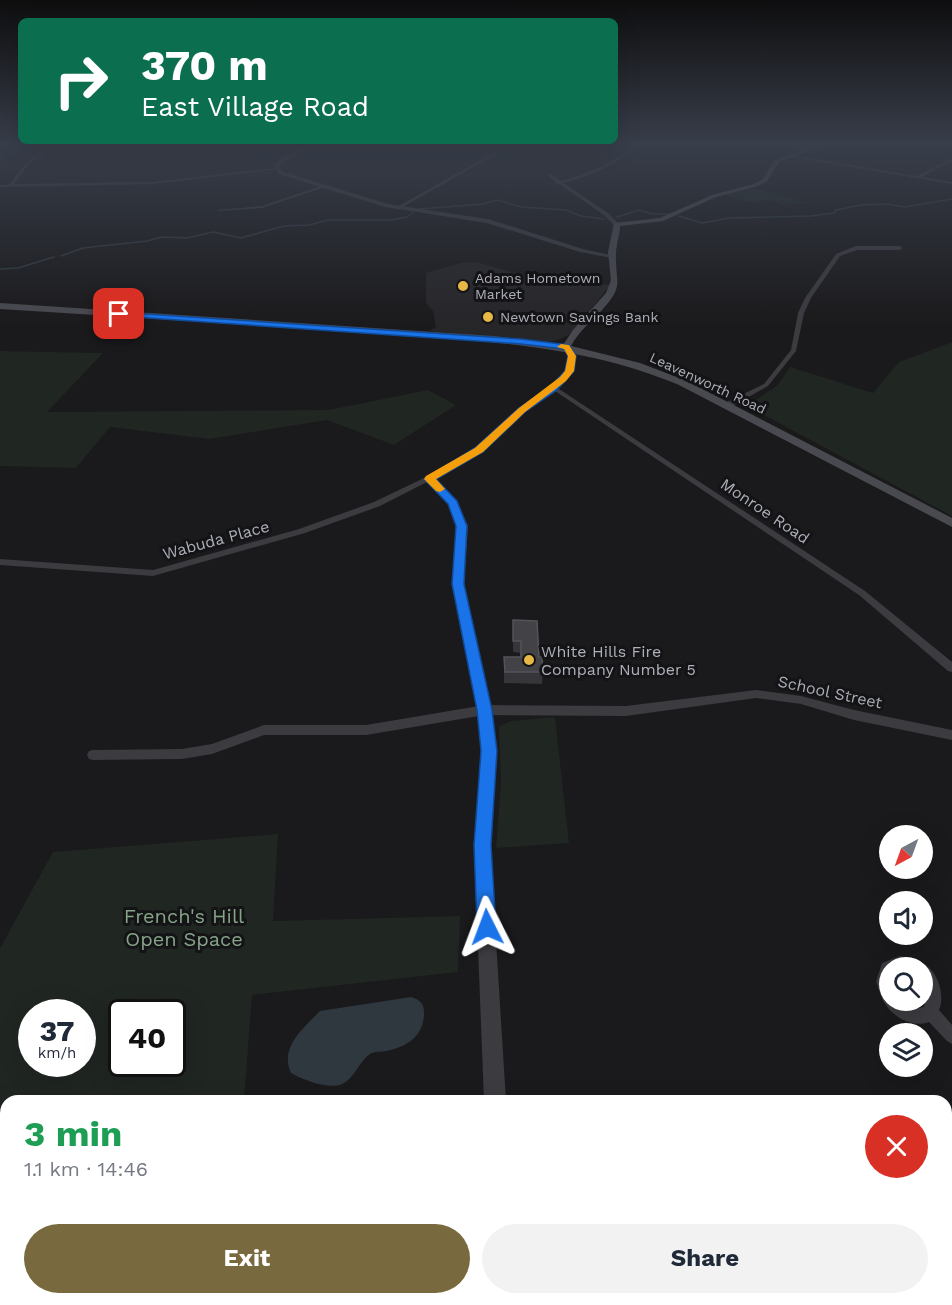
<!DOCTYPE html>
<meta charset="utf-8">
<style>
:root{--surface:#fff;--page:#f2f2f3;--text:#1f2937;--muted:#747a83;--accent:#79693e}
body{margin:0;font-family:"Work Sans",sans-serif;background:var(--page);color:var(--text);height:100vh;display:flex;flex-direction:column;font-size:22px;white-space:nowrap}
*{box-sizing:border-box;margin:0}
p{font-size:20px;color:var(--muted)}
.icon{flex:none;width:33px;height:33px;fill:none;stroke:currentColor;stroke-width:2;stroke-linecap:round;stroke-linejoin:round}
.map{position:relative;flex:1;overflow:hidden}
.drawer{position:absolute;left:0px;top:1095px;width:952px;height:210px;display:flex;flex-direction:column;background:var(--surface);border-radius:18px 18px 0 0;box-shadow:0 6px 24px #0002}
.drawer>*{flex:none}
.guide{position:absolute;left:18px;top:18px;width:600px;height:126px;border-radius:9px;box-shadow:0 6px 24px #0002;background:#0b6e4f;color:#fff;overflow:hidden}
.needle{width:39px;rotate:221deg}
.fabs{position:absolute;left:879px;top:825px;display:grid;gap:12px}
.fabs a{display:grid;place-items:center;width:54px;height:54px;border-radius:50%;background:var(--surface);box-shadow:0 6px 24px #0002;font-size:30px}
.speed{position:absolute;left:18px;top:999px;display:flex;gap:12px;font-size:30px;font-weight:700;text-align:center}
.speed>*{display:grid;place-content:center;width:78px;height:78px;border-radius:50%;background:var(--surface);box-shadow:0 6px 24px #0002;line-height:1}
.speed small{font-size:15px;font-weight:400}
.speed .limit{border:3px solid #111;border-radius:9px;background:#fff;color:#111}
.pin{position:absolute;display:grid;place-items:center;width:51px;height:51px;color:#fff;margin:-26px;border-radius:12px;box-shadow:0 3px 9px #0006}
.me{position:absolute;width:66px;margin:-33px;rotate:357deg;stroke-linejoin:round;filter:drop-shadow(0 0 4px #0008)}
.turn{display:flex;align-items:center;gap:21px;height:126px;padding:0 24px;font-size:27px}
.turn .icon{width:78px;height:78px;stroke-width:2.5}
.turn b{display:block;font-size:42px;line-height:51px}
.round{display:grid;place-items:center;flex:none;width:63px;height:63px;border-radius:32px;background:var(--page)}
.summary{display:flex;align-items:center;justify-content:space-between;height:102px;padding:0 24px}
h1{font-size:36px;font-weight:700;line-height:45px;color:#1e9e55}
.primary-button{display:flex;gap:12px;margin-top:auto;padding:12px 24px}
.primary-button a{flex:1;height:69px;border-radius:36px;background:var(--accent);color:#fff;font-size:24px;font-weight:700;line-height:69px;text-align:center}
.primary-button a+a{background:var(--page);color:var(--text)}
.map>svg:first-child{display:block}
</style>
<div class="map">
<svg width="952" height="1305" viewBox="0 0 952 1305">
<rect width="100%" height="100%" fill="#1a191b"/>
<path fill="#262528" d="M476,262l45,13 89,10 -36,47 -15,8 -12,2 -118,-11 7,-4 -3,-16 -7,-8v-30l35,-10z"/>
<g fill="#202621" fill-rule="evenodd">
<path d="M753,188l55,15 -25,2 -15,-5 -14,3 -31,-8z"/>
<path d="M952,342v174l-203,-109 1,-3 28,-19 12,-18 83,26 26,-31z"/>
<path d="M0,351l103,2 -56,59 282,-2 99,-20 28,15 -62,40 -67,-25 -118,19 -99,-12 -34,41 -76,-2z"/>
<path d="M555,717l14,126 -73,5 5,-64 -2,-58 12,-5z"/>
<path d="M278,834l-5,87 187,-5 -2,56 -206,23 -8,106h-238v198h53l-2,6h-57v-357l53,-96zM32,1012h50v52h-50zM172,1012v52h-50v-52z"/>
</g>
<path fill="#30383f" d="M411,997c9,3 13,6 13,16 0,23 -17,34 -38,38 -4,1 -10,0 -14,2 -11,5 -17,24 -28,30 -13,8 -41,-3 -53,-10 -12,-26 13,-45 29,-62z"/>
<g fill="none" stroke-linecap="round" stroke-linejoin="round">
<g stroke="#30383f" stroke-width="1.5">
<path d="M419,209l64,-5 14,-4 24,7 45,3 15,6 23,3"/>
<path d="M679,216l23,7 27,-5 82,-2 23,-3 2,-3 25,-5 26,-1 18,3 47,-8"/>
<path d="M617,217l22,-7 13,4h17"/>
<path d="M61,256l22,-8 64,-7 15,-4 25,1 26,-6 28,6 43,-12 25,-1 19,-5h63l16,-3 6,-4"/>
<path d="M0,269l18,-1 36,-11"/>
</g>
<g fill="#3b3b40" fill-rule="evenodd">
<path d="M49,145l101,4 156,-1 -156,3 -99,-4 -23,18 -14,19 139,-2 124,-14 2,1 -126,15 -153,3v-2h9l17,-22z"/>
<path d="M635,145h4c-21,19 -48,31 -76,38l45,30 10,10v2h-4l-10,-10 -45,-31h-3v-2l-9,-7 4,-1 10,7c27,-7 52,-19 74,-36z"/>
<path d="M497,151l3,1 -101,57 -4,-1z"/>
<path d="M791,155l126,21 35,-18v3l-30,16 30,5v2l-162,-27z"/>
<path d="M321,186l4,1 -63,21 -43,3 -2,-1 45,-4z"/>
<path d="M856,246h44l3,2 -3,2h-43l-17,6 -29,42 -7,15 -8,38 -28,35 -37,21h-6v-4l39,-19 27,-34 7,-37 7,-15 31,-44z"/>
<path d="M552,387h4l309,204 87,71v10l-4,-1 -89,-76 -307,-206z"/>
<path d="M426,477h3l4,2 -53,27 -75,27 -152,43 -153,-11v-6l153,11 146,-41 75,-27z"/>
<path d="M756,690l45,6 53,14 98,20v10l-98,-20 -53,-16 -45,-6 -130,18 -141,-1 -119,20h-102l-52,19 -30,5 -89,1 -4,-1 -2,-4 2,-4 4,-1 89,-1 30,-5 52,-19h102l119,-20 141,1z"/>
<path d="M900,956c9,2 20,4 27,10 12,9 18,31 12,44l13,15v19l-5,-3 -18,-19c-15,6 -35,-4 -43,-17 -5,-6 -7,-16 -10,-23l6,-19zM890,968h32v17l5,10 -3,12 -10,2 -11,-9h-13z"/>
</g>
<g fill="#3b3b40" fill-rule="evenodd">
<path d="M304,145h5c-8,10 -21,12 -30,22l4,5 105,32 100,15 95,30 32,7 -3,2 -32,-6 -93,-29 -102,-16 -106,-33 -5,-8 7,-8z"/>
<path d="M563,345h6l7,11 -3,15 -16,19 -32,22 -42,40 -47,28 21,21 11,25 -4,58 28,126 5,41 -7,94 16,256h-22l-10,-256 7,-94 -3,-41 -26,-126 4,-58 -8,-22 -24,-25 51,-31 44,-40 32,-22 14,-16 3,-14 -6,-9z"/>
<path d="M499,1299h24l1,6h-24z"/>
</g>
<path fill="#494a50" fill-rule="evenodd" d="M818,145h8l-47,17 -12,19 -9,5 -42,11 -53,24 -43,5c0,9 -4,18 -4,28 -1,29 9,31 -14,56 -11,12 -24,22 -31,36l69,17 47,18 265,137v9l-273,-142c-104,-44 -218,-45 -330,-53 -116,-8 -233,-16 -349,-23v-6l494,33 69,9 10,-15 33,-37 5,-13 -3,-28 6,-29 46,-5 52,-23 42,-11 9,-5 12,-19z"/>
</g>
<path fill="#363539" d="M513,620l26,37 4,15 -1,12 -38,-1v-26h16v-4l-7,-1z"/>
<path fill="#434247" stroke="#535459" stroke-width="1.5" d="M513,620l24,1 2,36h3l1,15h-38l-1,-15h17v-16h-8z"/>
<linearGradient id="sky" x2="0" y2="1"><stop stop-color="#0e0e0f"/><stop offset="0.44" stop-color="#383e4a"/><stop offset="1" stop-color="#383e4a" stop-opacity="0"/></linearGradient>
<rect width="952" height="328" fill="url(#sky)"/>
<path fill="#1a73e8" stroke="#114b97" stroke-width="1.5" d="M116,312l405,27 48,6 7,11 -2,15 -17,19 -32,22 -42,40 -47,27 21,22 10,25 -3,58 28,126 5,41 -6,94 5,82 -3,7 -6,3 -7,-3 -3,-7 -3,-82 7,-94 -4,-41 -25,-126 4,-58 -8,-22 -24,-25 51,-31 44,-40 32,-22 14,-15 3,-15 -4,-7 -43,-5 -402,-28h-3z"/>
<path fill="#f59e0b" d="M561,344l8,1 7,11 -2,15 -8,10 -41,31 -42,40 -47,27 9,10 -5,3 -4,-1 -12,-12 2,-3 49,-28 44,-40 41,-31 5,-6 3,-15 -4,-7 -7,-2z"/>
<g fill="#e7b846" stroke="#141416" stroke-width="2">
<circle cx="463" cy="286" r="6"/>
<circle cx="488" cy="317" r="6"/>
<circle cx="529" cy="660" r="6"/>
</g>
<g text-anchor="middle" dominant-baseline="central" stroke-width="6" stroke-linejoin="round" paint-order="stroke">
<g font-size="14" fill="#adb0ba" stroke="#141416" text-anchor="start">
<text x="475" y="278">Adams Hometown<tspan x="475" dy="16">Market</tspan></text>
<text x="500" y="317">Newtown Savings Bank</text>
</g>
<g font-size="14" fill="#adb0ba" stroke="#141416">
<text transform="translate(708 383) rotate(25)">Leavenworth Road</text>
</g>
<g font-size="16" fill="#adb0ba" stroke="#141416">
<text transform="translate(765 511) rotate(34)">Monroe Road</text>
<text transform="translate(216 540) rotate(-15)">Wabuda Place</text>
<text transform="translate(830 692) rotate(12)">School Street</text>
</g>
<g font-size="16" fill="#adb0ba" stroke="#141416" text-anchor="start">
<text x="541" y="651">White Hills Fire<tspan x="541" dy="18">Company Number 5</tspan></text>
</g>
<g font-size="20" fill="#85a488" stroke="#141416">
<text x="184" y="916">French's Hill<tspan x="184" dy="23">Open Space</tspan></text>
</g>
</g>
</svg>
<div class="fabs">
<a><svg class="needle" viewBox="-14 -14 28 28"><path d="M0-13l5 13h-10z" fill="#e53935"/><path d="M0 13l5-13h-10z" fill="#747a83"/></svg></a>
<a><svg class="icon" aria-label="sound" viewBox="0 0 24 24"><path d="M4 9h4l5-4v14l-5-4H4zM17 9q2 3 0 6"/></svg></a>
<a><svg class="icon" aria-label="search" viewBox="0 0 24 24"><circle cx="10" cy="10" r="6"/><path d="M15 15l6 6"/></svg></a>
<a><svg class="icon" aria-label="layers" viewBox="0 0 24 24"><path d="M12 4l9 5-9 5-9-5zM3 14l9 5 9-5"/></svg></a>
</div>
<div class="speed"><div>37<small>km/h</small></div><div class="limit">40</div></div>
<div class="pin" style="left:119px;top:314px;background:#d93025"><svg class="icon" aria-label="arrive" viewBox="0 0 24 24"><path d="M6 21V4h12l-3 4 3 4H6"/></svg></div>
<svg class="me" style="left:487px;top:927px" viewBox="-20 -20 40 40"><path d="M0-17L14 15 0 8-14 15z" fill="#1a73e8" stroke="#fff" stroke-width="4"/></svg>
<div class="guide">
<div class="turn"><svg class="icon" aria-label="right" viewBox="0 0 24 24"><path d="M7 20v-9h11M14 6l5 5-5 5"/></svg><div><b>370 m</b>East Village Road</div></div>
</div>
<section class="drawer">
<div class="summary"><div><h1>3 min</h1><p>1.1 km · 14:46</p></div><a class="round" style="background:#d93025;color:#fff"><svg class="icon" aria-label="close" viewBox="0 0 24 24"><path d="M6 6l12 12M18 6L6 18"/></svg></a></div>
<div class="primary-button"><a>Exit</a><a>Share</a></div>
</section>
</div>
